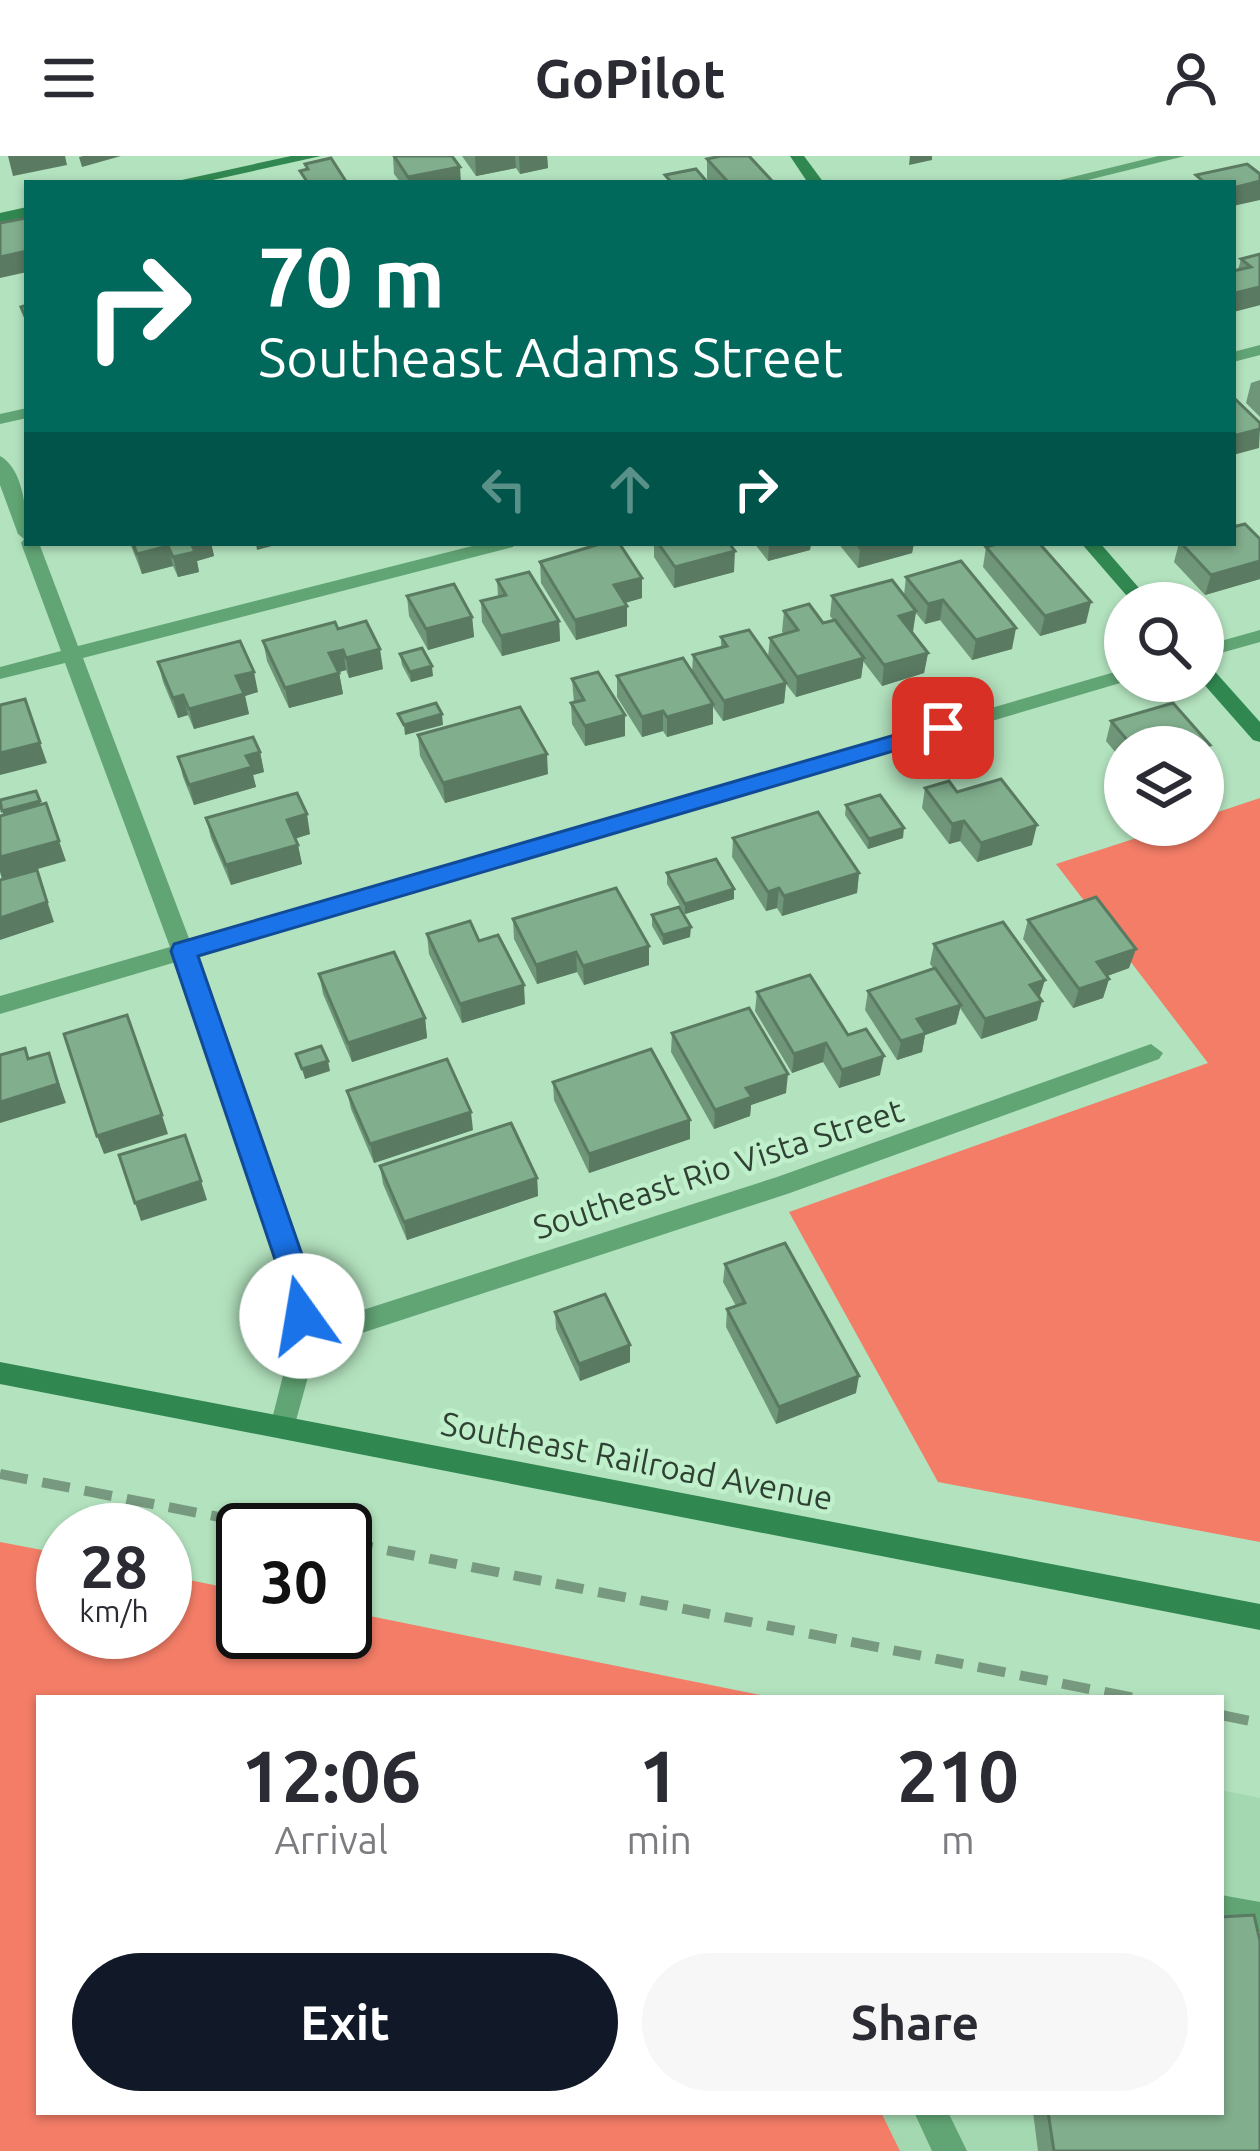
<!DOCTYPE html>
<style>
:root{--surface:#fff;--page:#f7f7f7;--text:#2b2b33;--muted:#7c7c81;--accent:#111827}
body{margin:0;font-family:Ubuntu,sans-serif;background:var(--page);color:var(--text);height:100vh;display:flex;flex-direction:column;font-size:45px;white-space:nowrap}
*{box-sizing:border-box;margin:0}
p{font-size:39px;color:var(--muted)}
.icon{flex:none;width:66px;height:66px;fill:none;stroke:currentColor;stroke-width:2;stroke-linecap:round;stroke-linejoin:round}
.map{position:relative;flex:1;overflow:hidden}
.side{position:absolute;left:36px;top:1539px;width:1188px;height:420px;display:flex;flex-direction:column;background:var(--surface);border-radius:0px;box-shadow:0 3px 9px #0004}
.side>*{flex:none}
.top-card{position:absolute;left:24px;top:24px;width:1212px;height:366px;border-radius:0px;box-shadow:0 3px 9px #0004;background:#00695c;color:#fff;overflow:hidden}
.buttons{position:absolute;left:1104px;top:426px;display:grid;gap:24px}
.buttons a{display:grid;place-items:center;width:120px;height:120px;border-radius:50%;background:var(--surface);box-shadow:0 3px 9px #0004;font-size:60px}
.speed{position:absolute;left:36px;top:1347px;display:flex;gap:24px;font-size:60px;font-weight:700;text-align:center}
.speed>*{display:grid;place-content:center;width:156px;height:156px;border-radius:50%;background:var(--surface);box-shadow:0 3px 9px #0004;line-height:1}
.speed small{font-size:30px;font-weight:400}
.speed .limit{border:6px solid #111;border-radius:18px;background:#fff;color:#111}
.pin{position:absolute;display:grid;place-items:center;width:102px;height:102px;color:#fff;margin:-51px;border-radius:24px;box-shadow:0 6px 18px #0006}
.me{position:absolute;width:132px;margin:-66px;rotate:347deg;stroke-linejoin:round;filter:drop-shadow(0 0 9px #0008)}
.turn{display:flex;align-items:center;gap:42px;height:252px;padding:0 36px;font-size:54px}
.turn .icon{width:156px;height:156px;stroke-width:2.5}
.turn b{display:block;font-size:84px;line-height:102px}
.lanes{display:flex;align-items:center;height:114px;padding:0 36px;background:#0003;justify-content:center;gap:60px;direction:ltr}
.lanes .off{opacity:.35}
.eta{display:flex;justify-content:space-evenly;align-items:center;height:204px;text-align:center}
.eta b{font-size:72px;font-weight:600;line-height:84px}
.primary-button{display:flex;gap:24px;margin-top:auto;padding:24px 36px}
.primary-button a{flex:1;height:138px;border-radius:72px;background:var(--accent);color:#fff;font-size:48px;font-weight:600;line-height:138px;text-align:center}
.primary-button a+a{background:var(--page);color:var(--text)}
header{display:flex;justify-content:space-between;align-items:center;height:156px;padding:0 36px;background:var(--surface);font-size:54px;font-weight:600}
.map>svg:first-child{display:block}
</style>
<header><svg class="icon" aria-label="menu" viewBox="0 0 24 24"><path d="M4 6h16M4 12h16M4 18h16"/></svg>GoPilot<svg class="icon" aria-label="person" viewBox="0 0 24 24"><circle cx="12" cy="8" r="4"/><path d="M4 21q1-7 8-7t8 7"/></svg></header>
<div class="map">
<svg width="1260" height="1995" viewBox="0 0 1260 1995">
<rect width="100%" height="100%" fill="#b3e2be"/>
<path fill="#a3d8b0" d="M1221,1634l39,8v353h-360l-19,-39h340z"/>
<g fill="#f37d67">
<path d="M1260,642v744l-322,-60 -149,-270 419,-149 -152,-199 121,-39h26v-8z"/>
<path d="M0,1386l63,12v78h102v-57l78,16v41h102v-21l430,87h-736v414h842l19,39h-900z"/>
</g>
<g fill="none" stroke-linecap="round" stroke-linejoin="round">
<g fill="#62a575" fill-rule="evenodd">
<path d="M1221,1739l39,7v30l-39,-7z"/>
<path d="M914,1956h34l19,39h-35z"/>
</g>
<g fill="#62a575" fill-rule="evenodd">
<path d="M1158,0h27l-109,27h-28z"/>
<path d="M1260,189v10l-27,7v-10z"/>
<path d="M27,252v10l-27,6v-10z"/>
<path d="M0,300c25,14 27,60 27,87h12l39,103 406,-103h31l-2,4 -430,111 107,283 935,-272 2,12 -931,275 117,336 3,33 461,-148 374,-133 12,9 -4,6 -369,134 -474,155 -24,87 -9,4 -9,-4 -4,-8 22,-87 -5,-48 -111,-330 -176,52v-18l170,-49 -105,-284 -65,16v-12l61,-16 -40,-108 3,-4 -6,-5 -18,-49z"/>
<path d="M1260,474v12l-57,16v-12z"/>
</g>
<g fill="#308850" fill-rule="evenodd">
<path d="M291,0h30l-122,27h-31z"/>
<path d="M790,0h14l20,27h-16z"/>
<path d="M27,51v10l-27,6v-10z"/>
<path d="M1081,387h19l52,60h-19z"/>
<path d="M1203,509l7,1 50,56v20l-7,-2 -52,-59z"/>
<path d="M0,1206l1260,242v26l-1260,-246z"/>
</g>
<g stroke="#77997f" stroke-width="10" stroke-dasharray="28 15" stroke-linecap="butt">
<path d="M0,1318l285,56"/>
<path d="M345,1386l790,156"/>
<path d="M1221,1559l39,8"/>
</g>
</g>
<g fill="#6f9678">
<path d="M393,0h59l9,27h-60l-7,-9z"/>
<path d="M462,0h85l1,12 -28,6 -4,-6 -40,8z"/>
<path d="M707,3l67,24h-63l-4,-4z"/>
<path d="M1260,98v51l-27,7v-41l5,-1 3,-11z"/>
<path d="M1260,224v37l-14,-14 5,-20z"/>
<path d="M1260,383v40l-55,16 -31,-33 5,-19h54z"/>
<path d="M130,387h81l3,13 -17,5 2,11 -21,5 -5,-11 -31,8z"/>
<path d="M654,387h75l5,29 -60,16 -20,-31z"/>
<path d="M754,387h57l-1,7 -42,11z"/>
<path d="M838,387h76l-2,10 -54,15z"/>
<path d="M986,391l100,76 -46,13 -57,-69z"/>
<path d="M961,405l51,88 -40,11 -32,-40 -15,4 -9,-11 -4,19 16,21 -4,20 -42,13 -19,-25 -2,17 -65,19 -10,-13 -2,19 -61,18 -10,-14v17l-46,13 -4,-6 -21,6 -25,-40v-21l75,-4 1,-17 28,-8v-10l47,20 2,-19 14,-4 -2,-2 2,-21 39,12 10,-3 -3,-4 2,-20 72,-1 2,-18z"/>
<path d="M540,406l102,36 -17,5 2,23 -51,14 -35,-57z"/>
<path d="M497,424l62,41 1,20 -58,15 -20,-34 -1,-21 17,-4z"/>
<path d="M407,440l65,21 2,20 -46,13 -19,-34z"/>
<path d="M338,473l45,40 -34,9 -3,-8 -7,2 4,22 -54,14 -22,-47 -4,-20z"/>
<path d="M400,498l33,22 -22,6 -9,-17z"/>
<path d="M158,506l100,30 -13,4 4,18 -55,15 -6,-14 -10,3 -15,-36z"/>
<path d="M572,523l53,36v21l-40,10 -13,-22 -1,-21h3z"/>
<path d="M1111,565l99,24 -7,21v-19h-78v17l-19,-23z"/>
<path d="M418,579l130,39 -103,29 -25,-47z"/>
<path d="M260,596l4,20 -11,3 3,12 -62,18 -11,-28 -5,-20z"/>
<path d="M925,632l32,4 75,53 -55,17 -17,-21 -11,3 -27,-36z"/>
<path d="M846,649l57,33 -35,11 -23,-34z"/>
<path d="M206,662l104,16 -14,4 6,26 -71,21 -20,-47z"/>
<path d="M733,682l126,35 -2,20 -75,23 -5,-8 -11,3 -34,-54z"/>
<path d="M667,717l67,26 -49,15 -18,-30z"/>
<path d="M652,759l38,22 -27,8 -11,-19z"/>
<path d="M513,763l136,27v19l-65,20 -7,-13 -40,12 -23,-45z"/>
<path d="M1028,764l101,48 -22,8 2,3 -6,19 -30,10 -50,-69z"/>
<path d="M427,778l52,7 46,63 -63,19 -33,-69z"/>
<path d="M934,788l106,54 -3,22 -56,19 -21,-31 -4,16 -31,11 -3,17 -25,8 -32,-50 3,-19 66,-22 -4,-5z"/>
<path d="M319,818l106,44 2,20 -75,24 -29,-68z"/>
<path d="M757,836l91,43 32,40 -41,13 -16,-26 -31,11 -37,-62z"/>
<path d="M672,877l114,60 -35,12 -1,11 -36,13 -43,-77z"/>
<path d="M553,926l137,38v19l-101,34 -35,-73z"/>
<path d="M347,935l126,39 -99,33 -23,-54z"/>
<path d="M380,1010l157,12 1,18 -131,44 -24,-56z"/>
<path d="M725,1108l131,129 -80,31 -50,-97 1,-18 9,-3 -13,-24z"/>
<path d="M555,1156l75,50 -50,19 -24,-52z"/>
<path d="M1033,1956h188l39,39h-222z"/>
</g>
<g fill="#5a7a62">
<path d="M8,0h57l2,9 -54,11z"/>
<path d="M83,0h38l-39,11 -3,-10z"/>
<path d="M475,0h40l1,12 -40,8z"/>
<path d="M519,0h28l1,12 -28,6z"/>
<path d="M910,0h22v4l-23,5z"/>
<path d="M460,11l1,16h-52l-1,-6z"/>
<path d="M1260,25v19l-27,6v-18z"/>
<path d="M27,95v21l-27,6v-21z"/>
<path d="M1260,131v18l-27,7 2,-19z"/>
<path d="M1260,273l-1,19 -26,7v-19z"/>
<path d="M190,387h21l3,13 -17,5 2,11 -21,5 -5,-20z"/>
<path d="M256,387h27l-26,7z"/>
<path d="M769,387h42l-1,7 -42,11z"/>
<path d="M877,387h37l-2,10 -54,15 2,-20z"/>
<path d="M168,390l5,20 -31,8 -5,-20z"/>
<path d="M735,395l-1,21 -60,16 1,-21z"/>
<path d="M1260,405v18l-55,16 6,-20z"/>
<path d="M642,422v20l-28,8v-21z"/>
<path d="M943,444l-3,20 -15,4 3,-20z"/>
<path d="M1091,446l-5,21 -46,13 5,-20z"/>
<path d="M627,450v20l-51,14 -1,-20z"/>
<path d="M916,455l-3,21 -17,4 3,-20z"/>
<path d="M472,461l2,20 -46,13 -2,-21z"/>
<path d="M559,465l1,20 -58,15 -1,-20z"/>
<path d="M1016,472l-4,21 -40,11 4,-20z"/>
<path d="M380,493l3,20 -34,9 -3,-20z"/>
<path d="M343,494l3,20 -13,4 -4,-21z"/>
<path d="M928,497l-4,20 -42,13 2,-21z"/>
<path d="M864,502l-3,20 -65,19 1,-20z"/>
<path d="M432,510l1,10 -22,6 -1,-10z"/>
<path d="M254,516l4,20 -13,4 4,18 -55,15 -5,-20 47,-33z"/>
<path d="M339,517l4,21 -54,14 -4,-20z"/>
<path d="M786,527l-2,20 -61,18 1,-20z"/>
<path d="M183,539l5,20 -10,3 -5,-20z"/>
<path d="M713,548v20l-46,13v-20z"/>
<path d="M663,555v20l-21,6v-20z"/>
<path d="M442,558l1,11 -38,10 -1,-10z"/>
<path d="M625,559v21l-40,10v-20z"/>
<path d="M40,587l7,20 -47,12v-22z"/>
<path d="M1210,589l-7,21v-19z"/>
<path d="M260,596l4,20 -11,3 3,12 -62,18 -5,-20 57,-29z"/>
<path d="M547,598l1,20 -103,29 -2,-20z"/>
<path d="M40,645l3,11 -37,9 -4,-10z"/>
<path d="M307,658l3,20 -19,6 -4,-20z"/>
<path d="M964,665l-4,20 -11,3 3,-20z"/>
<path d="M1037,669l-5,20 -55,17 4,-19z"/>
<path d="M904,672l-1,10 -35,11 1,-10z"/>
<path d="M59,685l7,20 -64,18 -2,-7v-15z"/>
<path d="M298,689l4,19 -71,21 -5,-20z"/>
<path d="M37,714l17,52 -54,18v-22z"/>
<path d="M859,717l-2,20 -75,23 2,-20z"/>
<path d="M779,732l-2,20 -11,3 2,-19z"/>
<path d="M734,733v10l-49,15v-10z"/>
<path d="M691,771l-1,10 -27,8v-10z"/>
<path d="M649,790v19l-65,20 -1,-19z"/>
<path d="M1136,793l-7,19 -38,14 6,-20z"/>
<path d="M576,796l1,20 -40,12 -1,-19z"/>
<path d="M1109,823l-6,19 -30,10 6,-19z"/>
<path d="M1045,824l-6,19 -9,-14z"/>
<path d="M524,829l1,19 -63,19 -2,-19z"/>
<path d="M1042,845l-5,19 -56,19 4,-20z"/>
<path d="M961,849l-5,19 -31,11 -3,17 -25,8 4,-19 16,-22z"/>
<path d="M425,862l2,20 -75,24 -4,-19z"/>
<path d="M826,887l-3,19 -31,11 2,-19z"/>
<path d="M49,897l17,50 -66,20v-21z"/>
<path d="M884,900l-4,19 -41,13 3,-18z"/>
<path d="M328,905l2,10 -25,8 -3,-10z"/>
<path d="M788,918l-2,19 -35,12 -1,11 -36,13 1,-19 31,-22z"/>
<path d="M471,956l2,18 -99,33 -4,-19z"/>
<path d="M162,959l6,19 -64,20 -7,-18z"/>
<path d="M690,964v19l-101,34v-19z"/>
<path d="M537,1022l1,18 -131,44 -3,-18z"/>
<path d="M201,1025l6,19 -66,21 -6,-18z"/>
<path d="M630,1189v17l-50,19 -1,-17z"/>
<path d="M859,1220l-3,17 -80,31 3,-17z"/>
</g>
<g fill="#81ae8c" stroke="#5a7a62" stroke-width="3">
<path d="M394,0h58l8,11 -52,10z"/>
<path d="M721,0h28l25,27h-45l-22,-24z"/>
<path d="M331,2l16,25h-39l-8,-12 8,-2 -3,-5z"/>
<path d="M1247,8l13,10v7l-27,7v-5h-28l-9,-8z"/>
<path d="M696,13l12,14h-36l-7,-8z"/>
<path d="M26,62l1,33 -27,6v-34z"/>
<path d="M1260,98v33l-25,6 -2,-3v-19l18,-4 -10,-8z"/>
<path d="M27,149v16l-6,-14z"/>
<path d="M1233,241l27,26v6l-27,7z"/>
<path d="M1245,368l15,15v22l-49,14 -30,-32h52v-16z"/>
<path d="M133,387h58l4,9 -22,5 -5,-11 -31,8z"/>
<path d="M603,387h16l23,35 -28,7 13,21 -52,14 -35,-58z"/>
<path d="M658,387h71l6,8 -60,16z"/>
<path d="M857,387h20l-17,5z"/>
<path d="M1000,387h39l52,59 -46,14 -59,-69z"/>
<path d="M961,405l55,67 -40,12 -33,-40 -15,4 -22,-27z"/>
<path d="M529,416l30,49 -58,15 -20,-35 25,-6 -9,-15z"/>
<path d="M892,424l24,31 -17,5 29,37 -44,12 -52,-69z"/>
<path d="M454,428l18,33 -46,12 -19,-33z"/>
<path d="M809,448l14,19 12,-3 29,38 -67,19 -27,-39 28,-8 -14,-19z"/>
<path d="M366,465l14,28 -34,9 -3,-8 -14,3 10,20 -54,15 -22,-47 72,-19 3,7z"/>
<path d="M749,474l37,53 -62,18 -31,-46 34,-9 -6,-9z"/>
<path d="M240,485l14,31 -18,4 8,18 -55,15 -6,-14 -10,3 -15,-36z"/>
<path d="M422,492l10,18 -22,6 -10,-18z"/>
<path d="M683,502l30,46 -46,13 -4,-6 -21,6 -25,-41z"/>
<path d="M598,516l27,43 -40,11 -14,-23 13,-3 -12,-21z"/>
<path d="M25,543l15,44 -40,10v-48z"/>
<path d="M436,547l6,11 -38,11 -6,-11z"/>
<path d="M1173,547l37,42 -7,2h-70l-22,-26z"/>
<path d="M520,551l27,47 -104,29 -25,-48z"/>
<path d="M253,581l7,15 -14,4 6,11 -63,18 -11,-28z"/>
<path d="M1001,623l36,46 -56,18 -17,-22 -12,3 -27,-36 24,-7 8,11z"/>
<path d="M36,635l4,10 -38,10 -2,-11z"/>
<path d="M297,637l10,21 -20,6 11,25 -72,20 -20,-47z"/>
<path d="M880,639l24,33 -35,11 -23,-34z"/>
<path d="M46,647l13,38 -59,16v-41z"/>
<path d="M818,656l41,61 -75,23 -5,-8 -11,4 -35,-54z"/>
<path d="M716,703l18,30 -49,15 -18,-31z"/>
<path d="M37,714l10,32 -47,16v-38z"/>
<path d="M616,732l33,58 -66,20 -7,-14 -40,13 -23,-46z"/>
<path d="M1096,741l40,52 -39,13 12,17 -30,10 -51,-69z"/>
<path d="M679,751l12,20 -28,8 -11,-20z"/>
<path d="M470,765l9,20 19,-6 26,50 -64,19 -33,-70z"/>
<path d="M1003,766l42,58 -15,5 12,16 -57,18 -51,-75z"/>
<path d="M394,796l31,66 -77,25 -29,-69z"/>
<path d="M935,812l26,37 -44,14 9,14 -25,8 -33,-50z"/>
<path d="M810,819l38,60 18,-6 18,27 -42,14 -16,-27 -32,11 -37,-62z"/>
<path d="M749,852l39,66 -42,14 6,9 -37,13 -43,-77z"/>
<path d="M127,859l35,100 -65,21 -33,-102z"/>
<path d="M321,890l7,15 -26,8 -6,-15z"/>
<path d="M25,892l3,11 21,-6 9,31 -58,18v-47z"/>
<path d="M651,893l39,71 -101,34 -36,-72z"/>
<path d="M447,903l24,53 -101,32 -23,-53z"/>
<path d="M511,967l26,55 -133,44 -24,-56z"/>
<path d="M185,979l16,46 -66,22 -16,-48z"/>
<path d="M785,1087l74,133 -80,31 -52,-98 18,-6 -20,-39z"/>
<path d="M605,1138l25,51 -51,19 -24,-52z"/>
<path d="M1254,1759l6,26v210h-206l-6,-39h173v-195z"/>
</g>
<path fill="#1a73e8" stroke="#114b97" stroke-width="3" d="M943,565l8,2v11l-753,222 117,336 2,24 -4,9 -11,4 -10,-4 -6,-33 -115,-341 3,-7z"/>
<g text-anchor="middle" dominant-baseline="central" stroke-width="9" stroke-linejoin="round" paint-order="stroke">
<g font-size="33" fill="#2e4133" stroke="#c0efcb">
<text transform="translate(718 1012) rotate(-18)">Southeast Rio Vista Street</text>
<text transform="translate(637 1304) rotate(11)">Southeast Railroad Avenue</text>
</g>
</g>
</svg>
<div class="buttons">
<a><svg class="icon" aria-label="search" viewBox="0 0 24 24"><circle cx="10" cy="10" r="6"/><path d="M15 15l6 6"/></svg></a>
<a><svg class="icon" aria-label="layers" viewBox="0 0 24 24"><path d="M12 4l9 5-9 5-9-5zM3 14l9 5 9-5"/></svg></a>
</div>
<div class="speed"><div>28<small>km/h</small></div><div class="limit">30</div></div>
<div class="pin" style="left:943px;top:572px;background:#d93025"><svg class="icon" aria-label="arrive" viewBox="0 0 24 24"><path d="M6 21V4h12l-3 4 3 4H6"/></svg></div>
<svg class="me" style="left:302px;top:1160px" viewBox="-20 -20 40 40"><circle r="19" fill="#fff"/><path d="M0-13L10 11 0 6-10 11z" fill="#1a73e8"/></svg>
<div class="top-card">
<div class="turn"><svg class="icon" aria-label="right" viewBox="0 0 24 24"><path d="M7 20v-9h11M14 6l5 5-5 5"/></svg><div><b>70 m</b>Southeast Adams Street</div></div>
<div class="lanes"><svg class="icon off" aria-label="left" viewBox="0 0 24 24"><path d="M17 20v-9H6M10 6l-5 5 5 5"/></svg><svg class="icon off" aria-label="ahead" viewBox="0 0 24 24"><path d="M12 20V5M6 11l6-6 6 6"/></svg><svg class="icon" aria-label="right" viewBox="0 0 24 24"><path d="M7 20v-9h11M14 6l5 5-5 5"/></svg></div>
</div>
<section class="side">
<div class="eta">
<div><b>12:06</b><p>Arrival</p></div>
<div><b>1</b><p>min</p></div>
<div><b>210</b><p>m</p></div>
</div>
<div class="primary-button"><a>Exit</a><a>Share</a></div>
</section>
</div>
